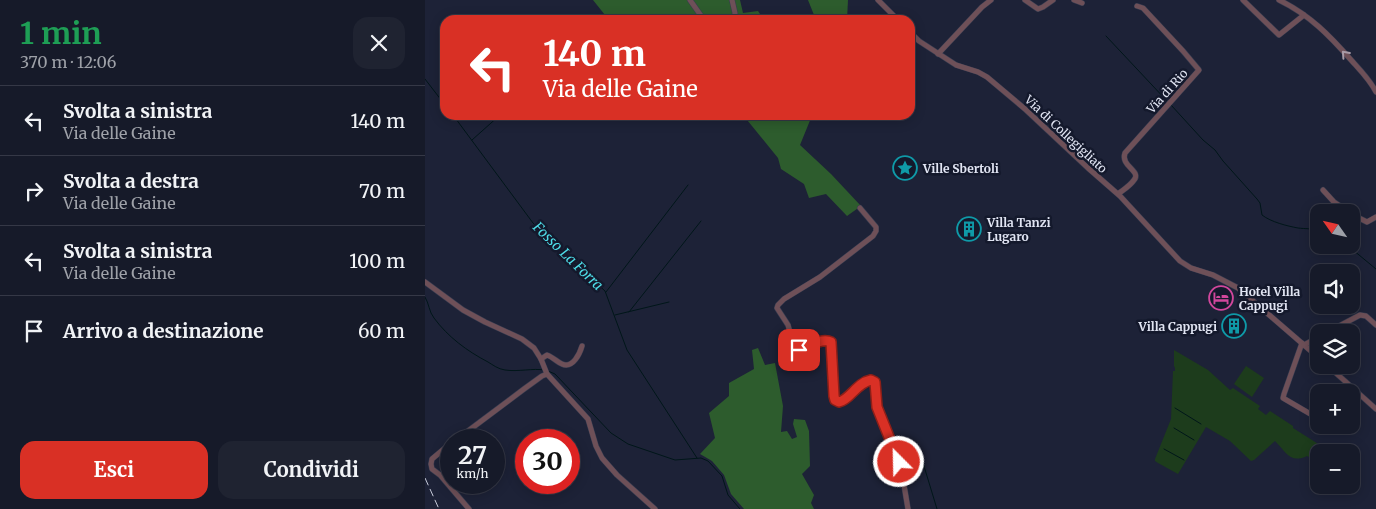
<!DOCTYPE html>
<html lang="it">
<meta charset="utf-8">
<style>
:root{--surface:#161a29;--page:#1f2331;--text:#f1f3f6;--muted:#9ea1a8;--line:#353846;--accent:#d93025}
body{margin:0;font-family:Merriweather,serif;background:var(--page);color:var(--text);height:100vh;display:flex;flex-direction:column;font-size:19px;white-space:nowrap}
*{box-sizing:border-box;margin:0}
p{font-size:16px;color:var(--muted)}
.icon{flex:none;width:28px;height:28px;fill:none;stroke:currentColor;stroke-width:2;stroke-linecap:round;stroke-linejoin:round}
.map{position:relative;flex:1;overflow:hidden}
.details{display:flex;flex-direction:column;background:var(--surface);width:425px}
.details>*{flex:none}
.banner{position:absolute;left:15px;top:15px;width:475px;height:105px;border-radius:15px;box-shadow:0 2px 12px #0003,0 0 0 1px var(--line);background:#d93025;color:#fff;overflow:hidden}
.needle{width:32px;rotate:304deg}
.fabs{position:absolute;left:885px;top:204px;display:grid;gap:10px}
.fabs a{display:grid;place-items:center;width:50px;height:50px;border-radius:10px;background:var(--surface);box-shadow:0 2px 12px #0003,0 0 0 1px var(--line);font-size:25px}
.speed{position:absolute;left:15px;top:429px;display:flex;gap:10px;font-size:25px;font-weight:700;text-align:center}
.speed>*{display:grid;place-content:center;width:65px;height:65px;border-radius:50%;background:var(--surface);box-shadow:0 2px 12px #0003,0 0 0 1px var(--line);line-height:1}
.speed small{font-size:12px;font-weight:400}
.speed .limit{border:8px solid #d22;background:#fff;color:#111}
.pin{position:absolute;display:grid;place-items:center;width:42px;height:42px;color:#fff;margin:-21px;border-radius:10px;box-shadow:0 2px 8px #0006}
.me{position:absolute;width:55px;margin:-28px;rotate:337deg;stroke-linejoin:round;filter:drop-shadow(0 0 4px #0008)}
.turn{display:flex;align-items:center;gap:18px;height:105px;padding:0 20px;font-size:22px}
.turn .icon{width:65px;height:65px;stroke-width:2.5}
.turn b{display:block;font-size:35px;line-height:42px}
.round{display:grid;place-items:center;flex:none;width:52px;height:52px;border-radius:15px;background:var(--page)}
.head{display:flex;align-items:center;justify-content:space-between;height:85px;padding:0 20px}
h1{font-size:30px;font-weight:700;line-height:38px;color:#1e9e55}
.cta{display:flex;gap:10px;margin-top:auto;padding:10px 20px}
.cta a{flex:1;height:58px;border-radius:15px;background:var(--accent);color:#fff;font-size:20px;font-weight:700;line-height:58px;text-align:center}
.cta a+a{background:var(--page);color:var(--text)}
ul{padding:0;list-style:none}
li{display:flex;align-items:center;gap:15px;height:70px;padding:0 20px;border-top:1px solid var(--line)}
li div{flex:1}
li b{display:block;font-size:19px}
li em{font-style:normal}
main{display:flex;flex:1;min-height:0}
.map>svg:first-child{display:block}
</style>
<main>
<section class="details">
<div class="head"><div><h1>1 min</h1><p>370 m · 12:06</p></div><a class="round"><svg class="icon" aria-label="close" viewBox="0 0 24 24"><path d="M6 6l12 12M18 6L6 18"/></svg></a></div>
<ul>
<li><svg class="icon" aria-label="left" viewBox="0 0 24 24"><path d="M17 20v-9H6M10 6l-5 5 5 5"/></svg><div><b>Svolta a sinistra</b><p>Via delle Gaine</p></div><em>140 m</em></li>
<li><svg class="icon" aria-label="right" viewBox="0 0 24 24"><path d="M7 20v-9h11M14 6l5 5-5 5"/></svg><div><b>Svolta a destra</b><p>Via delle Gaine</p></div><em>70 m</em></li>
<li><svg class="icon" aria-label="left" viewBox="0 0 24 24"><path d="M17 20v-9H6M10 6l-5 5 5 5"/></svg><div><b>Svolta a sinistra</b><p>Via delle Gaine</p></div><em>100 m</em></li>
<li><svg class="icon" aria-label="arrive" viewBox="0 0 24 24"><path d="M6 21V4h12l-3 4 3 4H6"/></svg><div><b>Arrivo a destinazione</b></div><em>60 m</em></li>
</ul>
<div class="cta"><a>Esci</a><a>Condividi</a></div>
</section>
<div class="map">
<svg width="951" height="509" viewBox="0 0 951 509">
<rect width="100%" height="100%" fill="#1d2237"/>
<g fill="#1d3c1c">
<path d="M749,350l34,20 22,20 3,-2 27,18 -2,3 8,6 4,-4 23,15v2l38,24h-12v10l-12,-6c-17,8 -21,-4 -32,-15l-21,19 -3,1 -21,-20 -24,-14 -28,47 -20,-11 -3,-2v-2l16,-40 2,-48h2v-3l-1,-2z"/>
<path d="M821,366l18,12 -12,19 -18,-13z"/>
</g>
<g fill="#2d5c2d">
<path d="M168,0h147l3,13 15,-2 6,9h-155z"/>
<path d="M383,0h40l-1,20h-31z"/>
<path d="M318,115h66l2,3 -11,27 31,29 30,32 -14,10 -21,-22 -17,4 -5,-14 -23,-15 -3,-11z"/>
<path d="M333,348l7,17 10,-2 8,43 -2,26 6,-1 5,8 5,-2 -4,-13 1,-5 11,1 4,11 1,35 -8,8 12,21 -3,8 3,6h-70l-13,-15 -7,-19 -12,-14 -12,-7 15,-16 -6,-25 20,-17v-13l25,-14 -2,-19z"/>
</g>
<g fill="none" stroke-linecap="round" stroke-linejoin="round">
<g stroke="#001619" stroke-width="1">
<path d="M681,36l61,65"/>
<path d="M0,79l20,26"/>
<path d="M746,105l32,35 12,10 8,11 34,38 3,4 2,12c9,7 25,11 36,13 7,1 14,0 21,3"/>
<path d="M28,115l80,108 16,17 56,51 22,59 70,108"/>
<path d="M47,140l28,-25"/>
<path d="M920,245l8,5 23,19"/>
<path d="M181,292l82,-107"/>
<path d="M0,297c4,6 4,15 9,21 14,19 33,33 54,44 5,3 10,7 17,8 13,2 28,-2 39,0"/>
<path d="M204,312l72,-91"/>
<path d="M190,315l54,-13"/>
<path d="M123,371l7,3 56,59 17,11 47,16 26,-2 7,3 14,15 6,19 12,14"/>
<path d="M750,408l26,16"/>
<path d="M749,428l20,12"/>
<path d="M739,449l20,11"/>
<path d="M495,453l17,56"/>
</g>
<g stroke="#383d51" stroke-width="6">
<g id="minor">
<path d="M265,0l14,20"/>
<path d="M307,0l3,13 -1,7"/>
<path d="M453,0l20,20"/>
<path d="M600,0l13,9 5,-2 10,-7"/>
<path d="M649,0l8,3"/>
<path d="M818,0l36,35 25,-20"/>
<path d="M854,0c31,15 51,36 73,61 9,10 18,19 24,31"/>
<path d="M485,32l9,9 37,24 22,7 9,5 38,32 63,59 32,28 60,65 11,7 22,7 25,13 81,70"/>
<path d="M513,54l44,-47 9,-7"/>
<path d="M898,190l11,12 15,10"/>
<path d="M693,194c5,-4 12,-8 16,-14 8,-9 -14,-14 -9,-27l74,-83 -16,-19 -40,-43 -6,-2"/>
<path d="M435,208l16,19v4l-3,5 -53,41 -36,22 -6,6 -1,3 11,17 6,22 2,2 4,1 25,-10h3l3,2 3,54 2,4c1,1 3,2 4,2 8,0 18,-20 32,-22l3,2 2,25 24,60 7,42"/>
<path d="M926,214l16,8 9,-5"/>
<path d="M0,282l38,28 22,12 37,17 12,9 7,11 6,15 41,45 8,27 6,12 15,17 38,34"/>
<path d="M903,332l32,-17 6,1 10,9"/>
<path d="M877,343l-18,51 -1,4 36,21"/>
<path d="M879,345l15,-8"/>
<path d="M116,359l6,-4c6,2 10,7 15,9 11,5 18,-11 20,-18"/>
<path d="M902,365l49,44"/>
<path d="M31,440l68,-51 18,-13 5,-2"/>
<path d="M26,443l-19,16 -1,5 1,5 8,6 29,34"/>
</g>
</g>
<use href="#minor" stroke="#6e5058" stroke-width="5"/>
<path stroke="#c6cad9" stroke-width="1" stroke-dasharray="8 4" stroke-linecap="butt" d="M0,478l14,31"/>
</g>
<defs><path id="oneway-chevron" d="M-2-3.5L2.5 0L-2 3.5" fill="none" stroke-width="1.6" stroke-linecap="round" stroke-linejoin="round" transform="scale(1.25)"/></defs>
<use stroke="#a89aa6" href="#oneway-chevron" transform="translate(920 54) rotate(-132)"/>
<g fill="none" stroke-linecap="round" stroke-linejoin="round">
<g stroke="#8d1f18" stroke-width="12">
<path id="route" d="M374,350c9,-3 23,-13 32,-8l3,54 1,4 4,2c12,-3 17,-19 32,-22l4,2 2,25 22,55"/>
</g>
<use href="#route" stroke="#d93025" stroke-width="9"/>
</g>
<defs>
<g id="sight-ring" transform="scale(1.25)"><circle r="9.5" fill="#14192c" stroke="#0f9aa8" stroke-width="1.5"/><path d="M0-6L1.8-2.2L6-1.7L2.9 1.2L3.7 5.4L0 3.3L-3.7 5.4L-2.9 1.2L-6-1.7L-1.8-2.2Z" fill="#0f9aa8"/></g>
<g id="building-ring" transform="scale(1.25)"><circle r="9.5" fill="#14192c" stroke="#0f9aa8" stroke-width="1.5"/><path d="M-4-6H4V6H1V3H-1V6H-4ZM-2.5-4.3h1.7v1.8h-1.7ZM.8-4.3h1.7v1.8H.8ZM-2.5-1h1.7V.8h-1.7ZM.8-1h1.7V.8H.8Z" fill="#0f9aa8"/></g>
<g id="hotel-ring" transform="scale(1.25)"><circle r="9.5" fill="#14192c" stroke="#d1479c" stroke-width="1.5"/><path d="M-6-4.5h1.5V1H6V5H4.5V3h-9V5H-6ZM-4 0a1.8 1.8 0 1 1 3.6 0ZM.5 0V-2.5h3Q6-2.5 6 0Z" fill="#d1479c"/></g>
</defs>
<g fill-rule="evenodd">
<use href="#sight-ring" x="480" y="168"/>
<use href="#building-ring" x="544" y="229"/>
<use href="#hotel-ring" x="796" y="298"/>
<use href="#building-ring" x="809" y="326"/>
</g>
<g text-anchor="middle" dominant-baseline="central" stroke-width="5" stroke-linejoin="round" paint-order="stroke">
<g font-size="12" fill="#e1e5f3" stroke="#14192c">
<text transform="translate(742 91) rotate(-48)">Via di Rio</text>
<text transform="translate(641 134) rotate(43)">Via di Collegigliato</text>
</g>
<g font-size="12" font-weight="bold" fill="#e1e5f3" stroke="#14192c" text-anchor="start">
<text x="498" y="168">Ville Sbertoli</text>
<text x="562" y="222">Villa Tanzi<tspan x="562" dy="14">Lugaro</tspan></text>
<text x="814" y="291">Hotel Villa<tspan x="814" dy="14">Cappugi</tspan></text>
<text x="792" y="326" text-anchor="end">Villa Cappugi</text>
</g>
<g font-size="14" font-style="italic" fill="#4edde8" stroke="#14192c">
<text transform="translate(143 256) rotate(44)">Fosso La Forra</text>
</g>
</g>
</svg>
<div class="fabs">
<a><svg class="needle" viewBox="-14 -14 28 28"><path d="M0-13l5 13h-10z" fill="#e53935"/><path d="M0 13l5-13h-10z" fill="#9ea1a8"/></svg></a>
<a><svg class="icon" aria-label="sound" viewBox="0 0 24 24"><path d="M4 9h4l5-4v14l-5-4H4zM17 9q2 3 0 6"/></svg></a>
<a><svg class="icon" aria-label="layers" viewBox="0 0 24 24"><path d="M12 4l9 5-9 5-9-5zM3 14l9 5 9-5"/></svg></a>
<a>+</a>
<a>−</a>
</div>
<div class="speed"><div>27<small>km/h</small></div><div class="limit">30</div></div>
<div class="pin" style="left:374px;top:350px;background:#d93025"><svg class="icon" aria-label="arrive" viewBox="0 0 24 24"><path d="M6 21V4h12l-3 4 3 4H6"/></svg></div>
<svg class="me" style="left:474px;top:462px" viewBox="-20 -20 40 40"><circle r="17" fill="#d93025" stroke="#fff" stroke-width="3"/><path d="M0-11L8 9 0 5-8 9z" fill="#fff"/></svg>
<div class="banner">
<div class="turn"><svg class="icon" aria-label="left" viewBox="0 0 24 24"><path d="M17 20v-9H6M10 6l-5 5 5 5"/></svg><div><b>140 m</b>Via delle Gaine</div></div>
</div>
</div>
</main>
